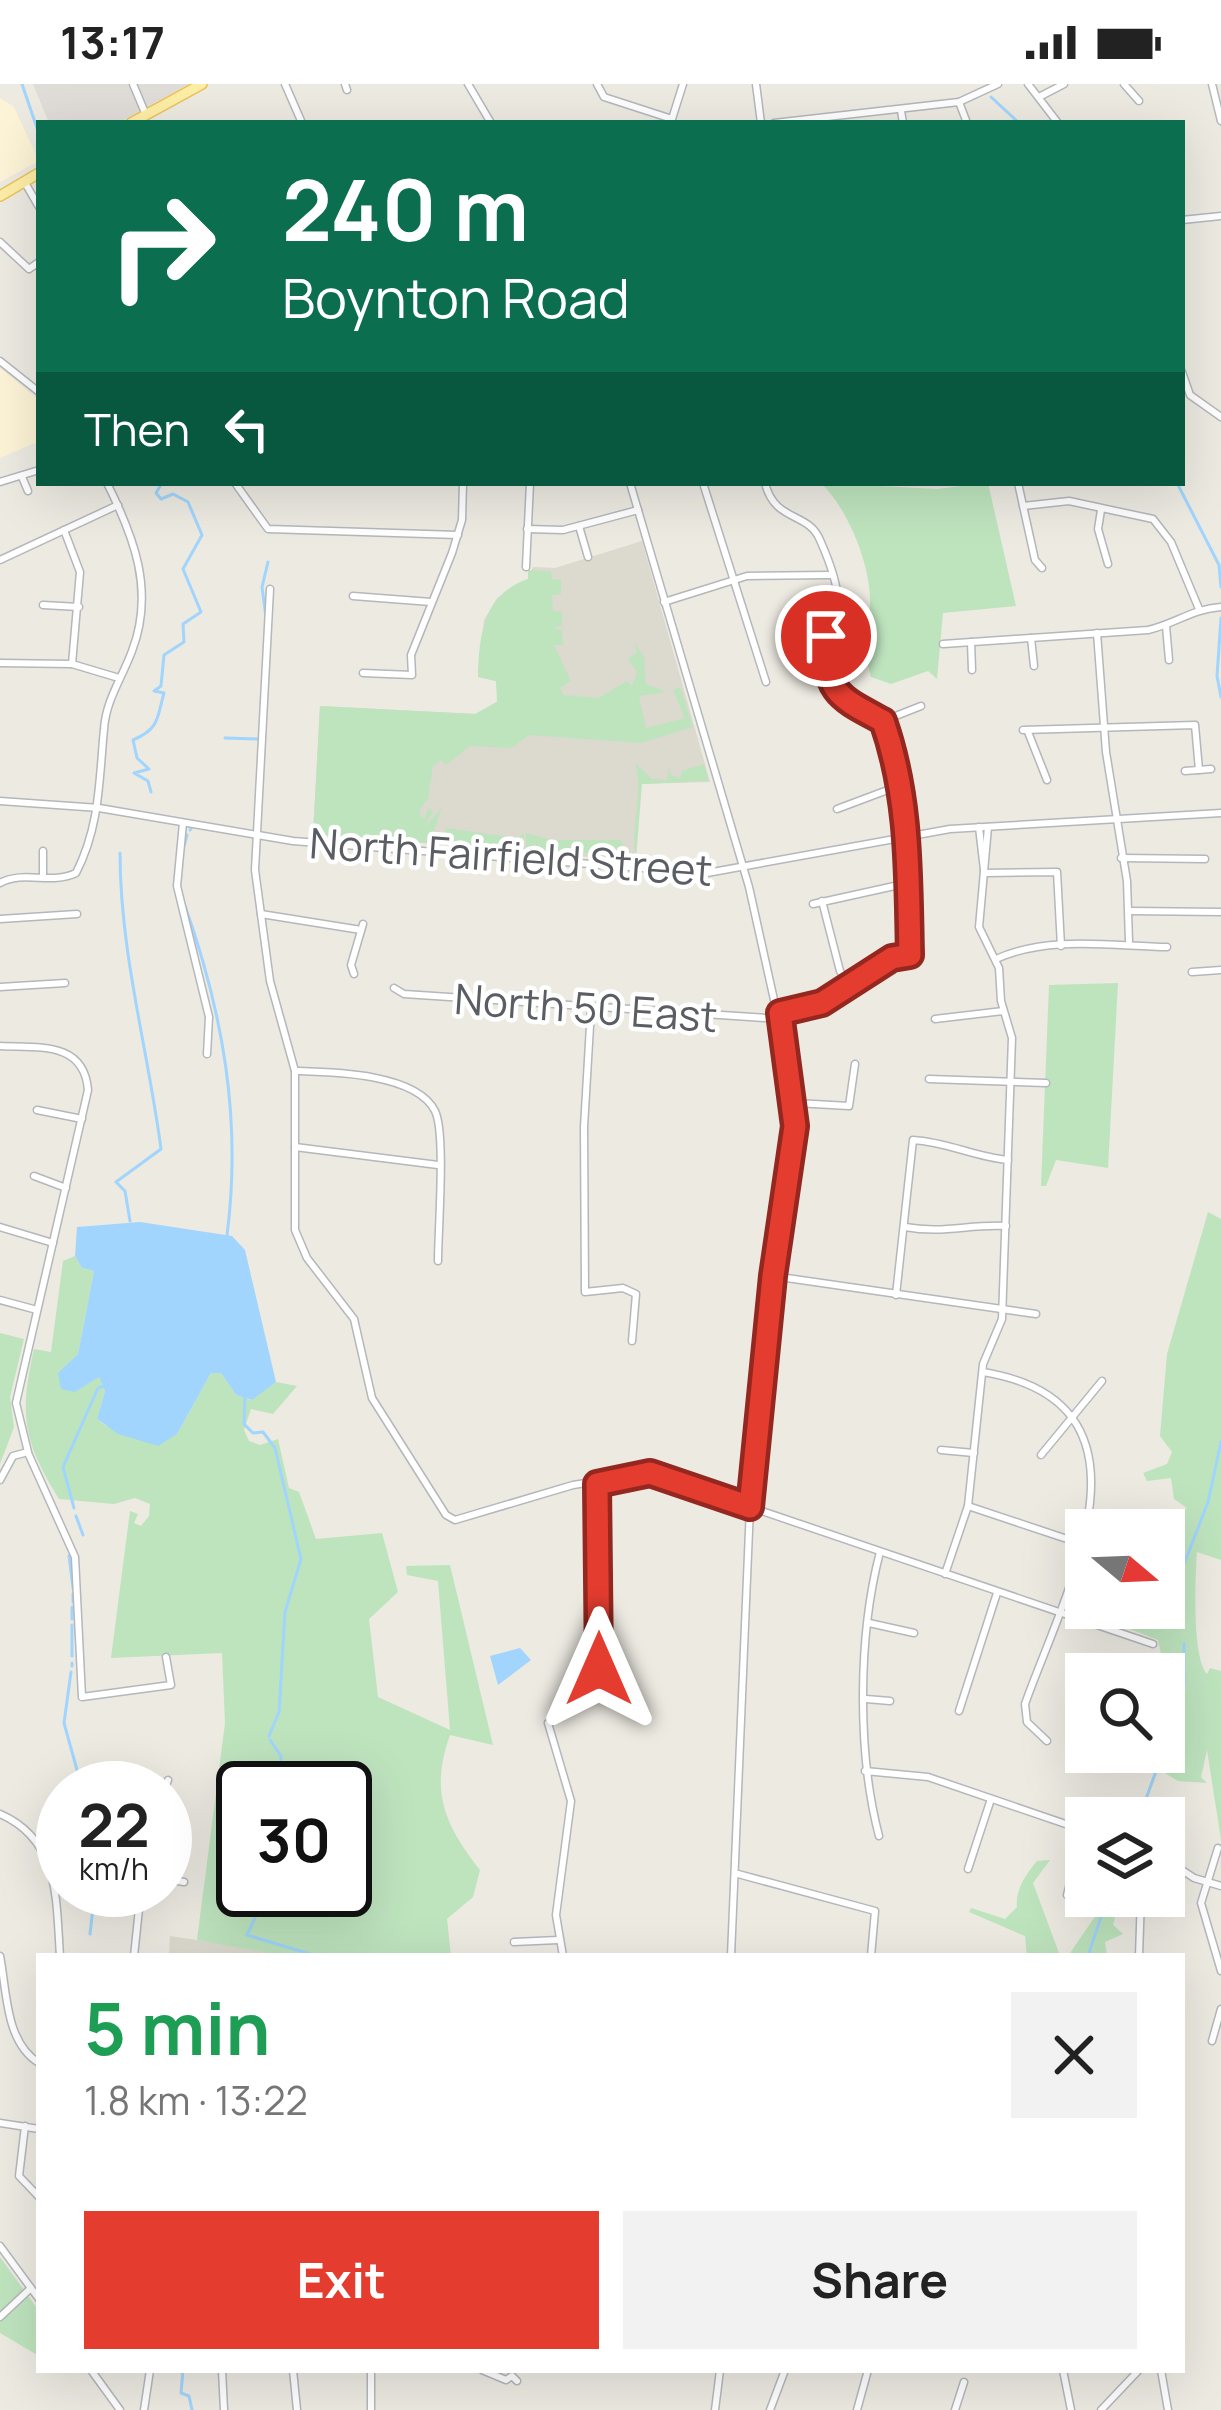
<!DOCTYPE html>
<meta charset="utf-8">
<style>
:root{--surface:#fff;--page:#f2f2f2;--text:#222;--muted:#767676;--accent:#e43c2f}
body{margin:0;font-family:Manrope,sans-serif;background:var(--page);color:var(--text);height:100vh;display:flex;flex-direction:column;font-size:45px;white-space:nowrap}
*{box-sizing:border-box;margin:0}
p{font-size:39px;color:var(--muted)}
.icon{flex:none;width:66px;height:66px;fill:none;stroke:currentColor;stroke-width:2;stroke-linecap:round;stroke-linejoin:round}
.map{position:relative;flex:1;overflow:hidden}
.drawer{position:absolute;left:36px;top:1869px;width:1149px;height:420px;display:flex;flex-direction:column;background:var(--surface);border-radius:0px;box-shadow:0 12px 48px #0002}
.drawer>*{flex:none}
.top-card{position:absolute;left:36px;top:36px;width:1149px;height:366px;border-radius:0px;box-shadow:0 12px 48px #0002;background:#0b6e4f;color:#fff;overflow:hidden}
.needle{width:78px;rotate:109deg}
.buttons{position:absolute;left:1065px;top:1425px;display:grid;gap:24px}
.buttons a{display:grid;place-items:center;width:120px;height:120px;border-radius:0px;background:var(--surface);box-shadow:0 12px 48px #0002;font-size:60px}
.speed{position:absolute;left:36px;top:1677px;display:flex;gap:24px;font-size:60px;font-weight:700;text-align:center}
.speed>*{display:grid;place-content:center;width:156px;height:156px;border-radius:50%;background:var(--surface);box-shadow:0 12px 48px #0002;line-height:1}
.speed small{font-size:30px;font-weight:400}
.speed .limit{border:6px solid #111;border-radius:18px;background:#fff;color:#111}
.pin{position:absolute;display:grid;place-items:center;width:102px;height:102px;color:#fff;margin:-51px;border:6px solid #fff;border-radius:50%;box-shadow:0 3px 12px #0007}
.me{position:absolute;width:132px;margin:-66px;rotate:0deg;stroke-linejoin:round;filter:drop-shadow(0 0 9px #0008)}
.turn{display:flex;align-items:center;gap:42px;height:252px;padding:0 48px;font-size:54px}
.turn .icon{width:156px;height:156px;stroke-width:2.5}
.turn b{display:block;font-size:84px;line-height:102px}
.then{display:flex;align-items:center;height:114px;padding:0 48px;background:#0003;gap:24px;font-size:45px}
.round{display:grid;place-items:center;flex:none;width:126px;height:126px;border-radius:0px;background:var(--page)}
.summary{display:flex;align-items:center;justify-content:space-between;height:204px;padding:0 48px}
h1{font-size:72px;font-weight:700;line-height:90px;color:#1e9e55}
.action{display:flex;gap:24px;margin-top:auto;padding:24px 48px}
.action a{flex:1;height:138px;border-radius:0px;background:var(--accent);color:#fff;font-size:48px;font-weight:700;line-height:138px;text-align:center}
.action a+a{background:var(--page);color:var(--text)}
.status{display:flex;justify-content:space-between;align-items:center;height:84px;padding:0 60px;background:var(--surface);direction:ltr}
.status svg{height:33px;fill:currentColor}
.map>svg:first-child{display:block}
</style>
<div class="status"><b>13:17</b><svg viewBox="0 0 49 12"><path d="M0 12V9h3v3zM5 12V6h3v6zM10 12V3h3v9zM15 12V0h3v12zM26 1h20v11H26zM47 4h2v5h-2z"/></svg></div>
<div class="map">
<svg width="1221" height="2326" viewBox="0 0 1221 2326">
<rect width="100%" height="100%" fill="#eceae1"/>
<g fill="#fdf3d6">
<path d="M0,14l14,9 25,54 -39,21z"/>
<path d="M0,284l39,32v41l-39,17z"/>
</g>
<path fill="#e0ddd9" d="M33,0h156l-71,39h-69z"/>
<g fill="#dcd9cf">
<path d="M642,457l68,241 -70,2 -4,77 -323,-27 7,-128 156,8 22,-13 -2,-20 -18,-4 6,-57 13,-22 31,-19 5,-12 22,1z"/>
<path d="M170,1852l111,17 4,3h-116z"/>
</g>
<g fill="#bee4be" fill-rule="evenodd">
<path d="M821,399l116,6 51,-6 28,123 -73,7 -6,66 -9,-8 -37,13 -20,-7c-9,-29 -2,-45 -1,-74 1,-38 -22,-94 -49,-120z"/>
<path d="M528,486l23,1 1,8 9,1v14l-9,1 1,16 9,1v14l-9,1 9,4 1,14h-9l17,36 -11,7 4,7 34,3 29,-17 5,5 5,-14 -9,-13 9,-7 -3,-11 10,16 2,27 20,8 -27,4 7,32 39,-10 -12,-28 7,-3 13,40 -52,16 -111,-8 -19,13 -41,-2 -24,19 -5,-5 -8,6 -5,33 -8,10v7l5,2 3,-10 5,3 -8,16 17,-20 -12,36 -117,-8 7,-129 155,8 22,-12 -1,-21 -18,-4c1,-41 5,-83 50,-98z"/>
<path d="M635,679l17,16 15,1 2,-13 1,7 10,5 2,-8 22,-7 5,17 -67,3 -6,74c-6,-32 8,-65 -1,-95z"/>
<path d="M446,744l72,10 6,-5 -1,16 -81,-5z"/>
<path d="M526,749l25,7h70l4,15 -99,-5z"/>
<path d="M1118,899l-10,185 -52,-8 -10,26h-5l8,-201z"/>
<path d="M1208,1128l13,7v341l-24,-8c-2,25 -5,107 10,122l3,-6 11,3v169l-14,-90 -6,27 6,6 -29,-2 -30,-18 3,-11h13l3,-71 -9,-41 -66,-26 2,-6h46v6l13,7 -1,-13h12v-78h-6l29,-22 -13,-9 -3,-21 -24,3 -4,-8 24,-9 5,-12 -12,-16 7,-82z"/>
<path d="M75,1172l7,12 12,3 -16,83 -19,19 40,3 6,15 -8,28c15,16 61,22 80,15l34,-61h10l15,22 15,5 25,-18 21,4 -24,28 -22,-5 -7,21 5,11 11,4 18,-6 11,49 10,4 17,47 66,-6 16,59 -29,27 9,78 72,33 -12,-149 -31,-6 -1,-9 44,-1 43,180 -43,-10c-20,56 -6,89 30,135l-7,27 -26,22 4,37h-166l-88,-16 28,-217 -3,-70 -111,5 19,-147 8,3 -4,9 7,3 8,-10 1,-12 -15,-6 -21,6 -55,-5c-36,-58 -40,-84 -25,-150l17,3 12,-91zM243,1704h102v102h-102z"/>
<path d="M0,1249l24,6 -14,58 4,30 -14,37z"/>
<path d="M1050,1776l-17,23 26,70h11l39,-57h24l-16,13 -4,16 10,9 -18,8 2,14h-80l-2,-20 -56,-24 2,-4 34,11 12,-12c-2,-17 9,-33 20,-46z"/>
<path d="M0,2173l39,54v45l-39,-23z"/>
</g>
<g fill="#a1d5fd">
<path d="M140,1138l92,14 13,14 31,132 -24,18 -16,-5 -15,-22h-10l-34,61 -19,12 -40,-12 -21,-15 8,-28 -6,-14 -24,15 -14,-3 -3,-16 20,-19 16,-83 -12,-3 -7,-12 2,-29z"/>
<path d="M520,1564l11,12 -33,25 -8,-29z"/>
</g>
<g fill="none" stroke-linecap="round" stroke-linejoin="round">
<g stroke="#a1d5fd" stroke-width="3">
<path d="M22,0l17,50"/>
<path d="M991,13l28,26"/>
<path d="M1177,399l42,82 2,22"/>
<path d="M266,533l-4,-30 6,-25"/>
<path d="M1221,534l-4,58 4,21"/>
<path d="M225,654l34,1"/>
<path d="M151,708l-3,-11 -14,-8 15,-4 -12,-11 -4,-18c27,-11 24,-23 31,-47l-10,-2 7,-5 3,-31 20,-13 -1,-18 18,-12 -18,-43 19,-34 -14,-33 -15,-8 -12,5 -5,-6 6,-10"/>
<path d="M190,746l1,-1"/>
<path d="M184,762l3,-11"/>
<path d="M120,769c0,100 28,197 41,296l-45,33 9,9 5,30"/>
<path d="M184,819c39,109 58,217 43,332"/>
<path d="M245,1313l-1,27 9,9 10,-1 12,16 26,111 -16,53 -6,100 -10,24"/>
<path d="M74,1424l-11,-41 35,-79 7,-2"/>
<path d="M76,1432l7,19"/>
<path d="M69,1472l4,32"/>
<path d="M73,1518v-8"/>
<path d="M72,1535v-12"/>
<path d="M1178,1539l1,-46 29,-75 13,-60"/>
<path d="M72,1572v-31"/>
<path d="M72,1582v-3"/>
<path d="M71,1588l-7,51 18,65"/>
<path d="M270,1656l11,16 -1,32"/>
<path d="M1164,1663l20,-63v-40"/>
<path d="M1139,1734l24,-66"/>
<path d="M268,1806l-21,45 70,21"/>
<path d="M90,1850l5,-44"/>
<path d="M1088,1872l20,-60"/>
<path d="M183,2286l-2,23 8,3 3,14"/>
</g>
<g stroke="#b4b7bb" stroke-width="9">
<g id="minor">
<path d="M133,0l13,31"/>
<path d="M285,0l17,39"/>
<path d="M345,0l2,6"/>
<path d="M468,0l23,39"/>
<path d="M597,0l7,13 68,22 11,-35"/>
<path d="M756,0l5,39"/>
<path d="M1028,0l30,39"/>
<path d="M1124,0l15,17"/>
<path d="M1212,0l9,37"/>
<path d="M1039,13l25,-13"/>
<path d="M959,18l8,21"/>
<path d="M901,27l2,12"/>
<path d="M774,39l185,-21 39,-18"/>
<path d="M24,97l15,26"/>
<path d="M1182,136l39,-4"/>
<path d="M0,158l29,27 10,-7"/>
<path d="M0,277l39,31"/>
<path d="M1182,288l8,23 31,22"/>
<path d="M22,393l6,14"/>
<path d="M0,398l39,-12"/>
<path d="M235,399l33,46 190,6"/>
<path d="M630,399l119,404 47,212 -46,408 -19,449"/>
<path d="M703,399l63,199"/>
<path d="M765,399c10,40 43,28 55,57 8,18 18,43 18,63 0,13 -9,22 -11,35 -11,51 21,64 56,83 27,77 25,153 27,234l-18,3 -70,45 -42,10"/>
<path d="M1018,399l17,77 7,8"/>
<path d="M1023,422l46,-5 84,18 18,23 28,67"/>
<path d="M1101,426l-3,19 10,35"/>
<path d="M579,442l9,31"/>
<path d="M527,445l36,1 75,-20"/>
<path d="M64,446l16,42 -8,92"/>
<path d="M0,476l118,-55"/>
<path d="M526,483l4,-84"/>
<path d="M270,505l-15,281 15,111 25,90v159l12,28 47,61 18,79 74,117 9,5 118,-35 77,-12 503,171"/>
<path d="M353,512l78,6"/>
<path d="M664,518l83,-26 83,-1"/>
<path d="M43,521l36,2"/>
<path d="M1166,542l3,34"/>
<path d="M1097,549l9,119 21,129 2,60"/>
<path d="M1031,554l3,28"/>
<path d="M971,558l1,28"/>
<path d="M943,560l205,-14c27,-6 44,-21 73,-23"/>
<path d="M0,579l72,1 47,14"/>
<path d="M363,589l49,2 -1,-20 41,-102 10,-33 1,-37"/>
<path d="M883,637l38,-15"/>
<path d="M1023,646l172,-5 4,45"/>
<path d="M1028,648l19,48"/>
<path d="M1185,687l26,-2"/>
<path d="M0,717l99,7 194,33 414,32 243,-44 271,-16"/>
<path d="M837,725l64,-24"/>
<path d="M183,739l-6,63 32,131 -2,37"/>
<path d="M979,743l5,43"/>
<path d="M43,767v26"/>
<path d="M1121,774l84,1"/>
<path d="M986,789l71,-1 4,74"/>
<path d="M0,799c24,-13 51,2 76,-10 24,-47 23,-92 28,-144 2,-29 18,-51 28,-78 23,-60 2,-114 -25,-168"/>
<path d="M822,817l18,70 9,13"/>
<path d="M813,820l95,-21"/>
<path d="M1130,827l91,1"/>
<path d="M261,830l100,16"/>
<path d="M0,835l77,-5"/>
<path d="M996,875c53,-24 116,-13 171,-12"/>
<path d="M1192,888l29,-2"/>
<path d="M354,890l-3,-9 12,-41"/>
<path d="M0,903l65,-4"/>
<path d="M394,904l10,6 377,25"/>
<path d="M591,925l-7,118 1,165 38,-4 13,6 -4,47"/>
<path d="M935,935l68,-8"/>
<path d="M0,962c39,2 84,-5 88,44l-72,313 12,49 -15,4 -13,24"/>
<path d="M295,987c36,1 121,2 140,40 11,22 3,119 3,150"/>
<path d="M929,995l117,4"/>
<path d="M796,1019l53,3 6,-42"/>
<path d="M37,1026l45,9"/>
<path d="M295,1063l143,18"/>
<path d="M34,1092l32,12"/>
<path d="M0,1143l53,16"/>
<path d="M905,1143c39,7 63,-3 101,-1"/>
<path d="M773,1192l263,38"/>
<path d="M896,1211l17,-155c35,2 61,17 95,20"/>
<path d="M0,1216l37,10"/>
<path d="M983,1288c188,31 82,219 42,332l2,18 20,19"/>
<path d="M941,1366l33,3"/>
<path d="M28,1369l47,104 7,140 89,-12 -5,-28"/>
<path d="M1041,1371l61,-74"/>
<path d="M968,1422l111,37"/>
<path d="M945,1490l23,-68 15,-142 19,-45 10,-281 -11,-37 -2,-33 -20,-41 9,-100"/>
<path d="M869,1539l45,10"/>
<path d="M866,1615l24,2"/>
<path d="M959,1627l38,-118"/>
<path d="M865,1687l63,6 158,54"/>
<path d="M165,1704l3,-8"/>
<path d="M0,1730c60,26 56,86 60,142"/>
<path d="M879,1752c-22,-84 -21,-200 1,-284"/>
<path d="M1218,1764l-17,55 20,68"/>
<path d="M1164,1774l30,20 27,8"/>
<path d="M968,1785l23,-70"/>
<path d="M738,1790l137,37 -4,45"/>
<path d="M165,1795l19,3"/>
<path d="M1067,1811l17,-65"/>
<path d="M514,1858l44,-2"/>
<path d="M0,1872c7,35 5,86 39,107"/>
<path d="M134,1872l7,-66"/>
<path d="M563,1872l-7,-41 15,-114 -23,-78 17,-10 34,-45 -2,-183"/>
<path d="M1139,1872l2,-60"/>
<path d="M1212,1957l9,-32"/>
<path d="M0,2039l39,6"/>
<path d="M25,2042l-6,50 20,21"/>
<path d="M0,2162l39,53"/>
<path d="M0,2233l31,-29"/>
<path d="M91,2286l29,40"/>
<path d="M222,2286l2,40"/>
<path d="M293,2286l4,40"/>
<path d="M371,2286v40"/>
<path d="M482,2286l24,10 6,-4 5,5"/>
<path d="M1063,2286l8,40"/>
<path d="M1161,2286l7,40"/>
<path d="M144,2326l6,-40"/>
<path d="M715,2326l5,-40"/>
<path d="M770,2326l15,-40"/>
<path d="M857,2326l11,-40"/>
<path d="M955,2326l9,-28"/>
<path d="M1101,2326l38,-40"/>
</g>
</g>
<g stroke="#edc259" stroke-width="12">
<g id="major">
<path d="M131,39l71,-39"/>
<path d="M0,112l39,-23"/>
</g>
</g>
<use href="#minor" stroke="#fff" stroke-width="6"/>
<use href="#major" stroke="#fdeea6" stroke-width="9"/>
</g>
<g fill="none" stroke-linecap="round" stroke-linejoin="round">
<g stroke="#94271f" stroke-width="30">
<path id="route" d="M599,1585l-2,-185 53,-11 100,34 23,-231 22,-150 -15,-113 42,-10 70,-45 18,-3c-2,-81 0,-157 -27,-234 -45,-24 -58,-28 -57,-85"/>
</g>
<use href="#route" stroke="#e43c2f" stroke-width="21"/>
</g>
<g text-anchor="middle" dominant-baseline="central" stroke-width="9" stroke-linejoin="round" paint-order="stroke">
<g font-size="42" fill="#5a5d62" stroke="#fff">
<text transform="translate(511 772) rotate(4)">North Fairfield Street</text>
<text transform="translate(586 923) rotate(4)">North 50 East</text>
</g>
</g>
</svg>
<div class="buttons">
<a><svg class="needle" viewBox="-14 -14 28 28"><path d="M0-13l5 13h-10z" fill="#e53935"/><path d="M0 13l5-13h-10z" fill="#767676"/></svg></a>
<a><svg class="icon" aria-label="search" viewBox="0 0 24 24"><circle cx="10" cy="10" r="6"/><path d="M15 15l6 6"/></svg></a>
<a><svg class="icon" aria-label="layers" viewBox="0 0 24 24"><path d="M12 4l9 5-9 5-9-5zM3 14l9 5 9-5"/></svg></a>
</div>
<div class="speed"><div>22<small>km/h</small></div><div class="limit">30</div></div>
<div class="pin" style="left:826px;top:552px;background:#d93025"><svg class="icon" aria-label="arrive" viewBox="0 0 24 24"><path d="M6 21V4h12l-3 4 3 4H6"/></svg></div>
<svg class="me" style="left:599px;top:1585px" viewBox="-20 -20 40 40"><path d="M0-17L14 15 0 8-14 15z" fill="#e43c2f" stroke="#fff" stroke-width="4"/></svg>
<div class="top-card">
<div class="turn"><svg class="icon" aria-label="right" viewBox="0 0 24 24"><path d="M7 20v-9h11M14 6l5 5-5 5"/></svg><div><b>240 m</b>Boynton Road</div></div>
<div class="then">Then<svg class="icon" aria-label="left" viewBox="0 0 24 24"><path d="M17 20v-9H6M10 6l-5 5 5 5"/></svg></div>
</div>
<section class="drawer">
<div class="summary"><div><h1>5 min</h1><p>1.8 km · 13:22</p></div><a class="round"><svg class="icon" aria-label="close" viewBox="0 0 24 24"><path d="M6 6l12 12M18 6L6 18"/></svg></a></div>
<div class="action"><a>Exit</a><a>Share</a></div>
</section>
</div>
